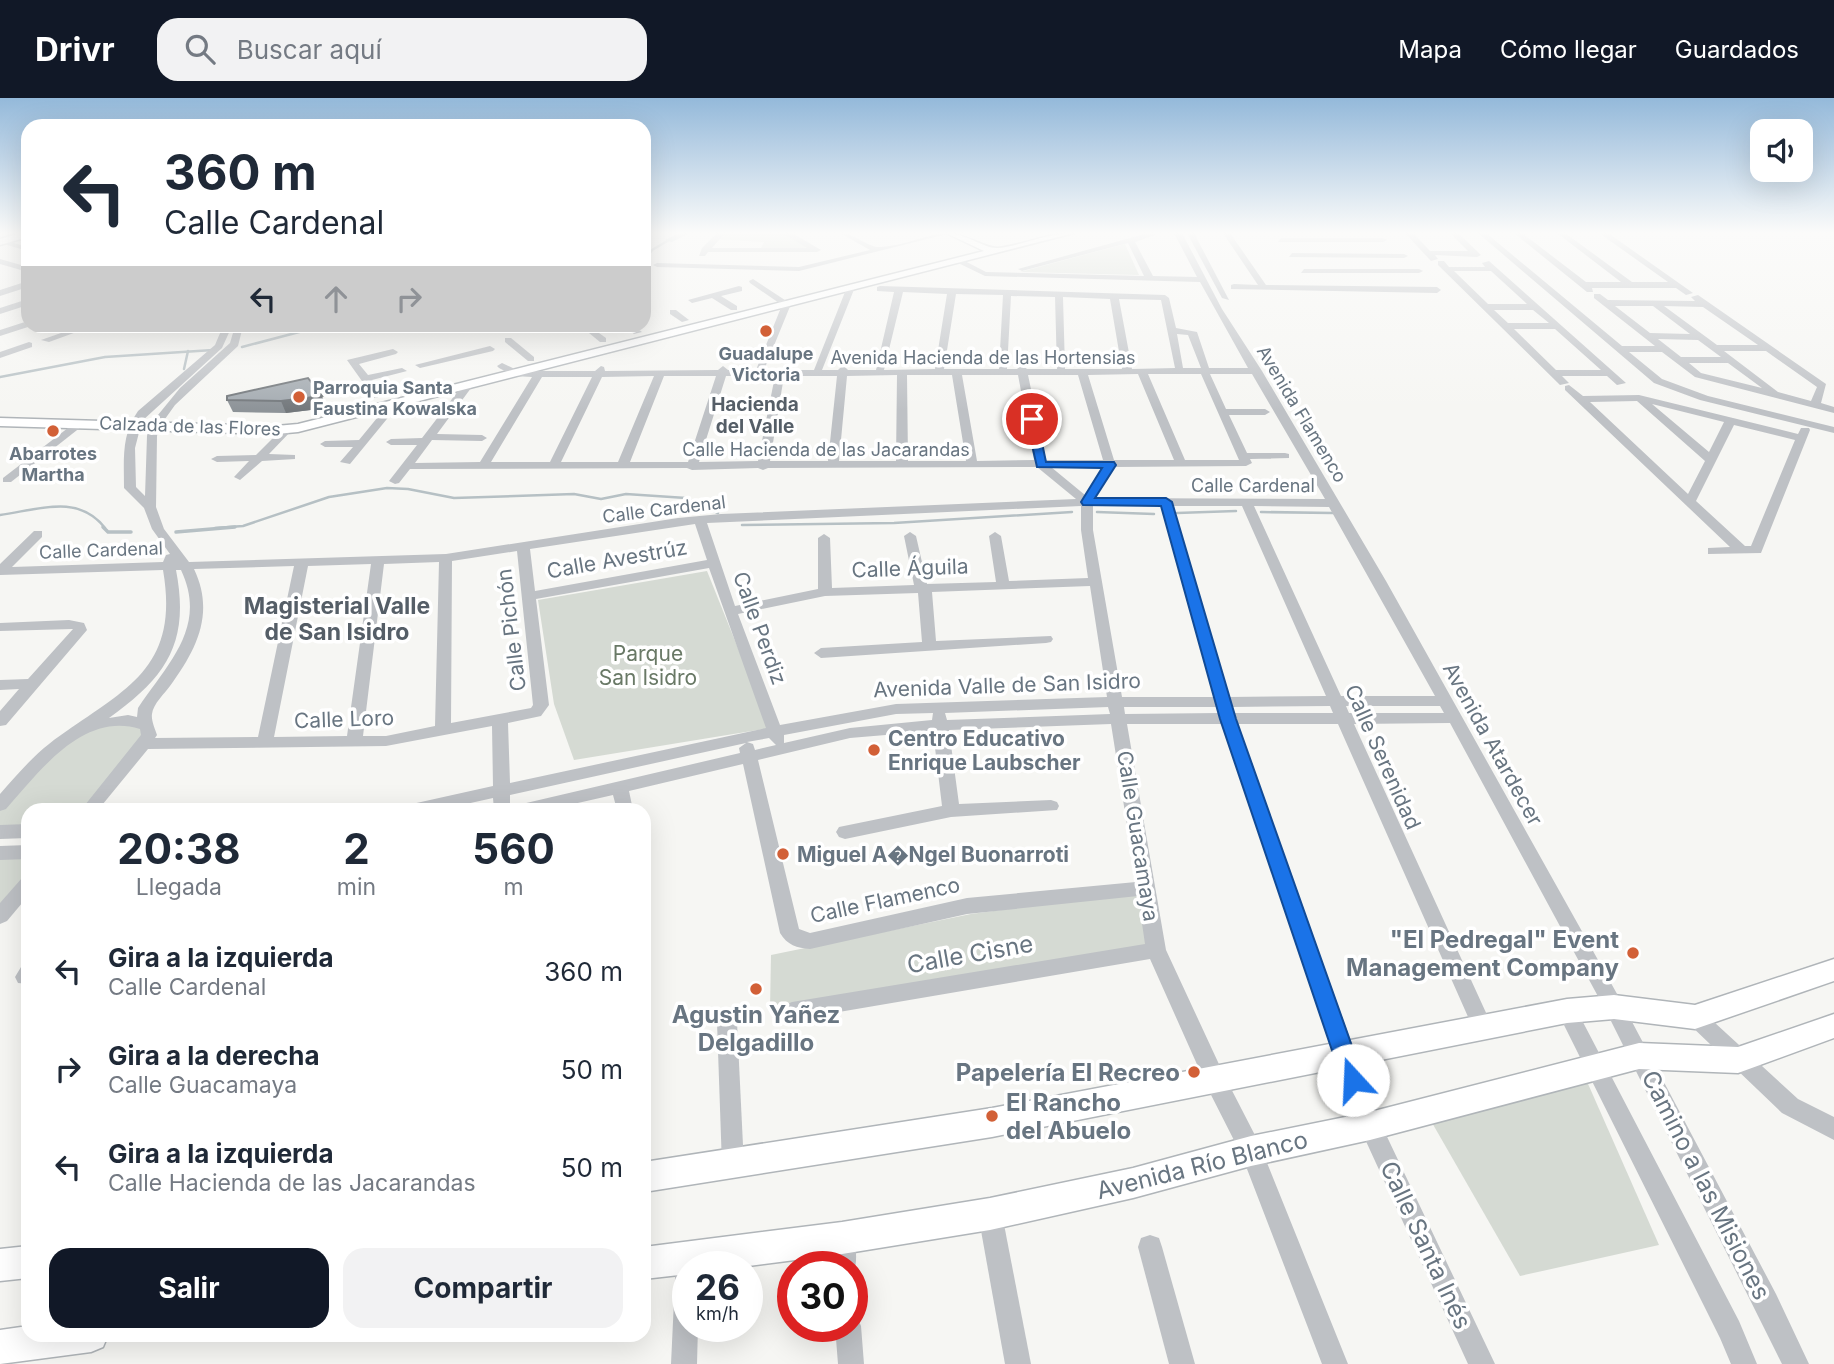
<!DOCTYPE html>
<html lang="es">
<meta charset="utf-8">
<style>
:root{--surface:#fff;--page:#f2f2f3;--text:#1f2937;--muted:#747a83;--accent:#111827}
body{margin:0;font-family:Inter,sans-serif;background:var(--page);color:var(--text);height:100vh;display:flex;flex-direction:column;font-size:26px;white-space:nowrap}
*{box-sizing:border-box;margin:0}
p{font-size:23px;color:var(--muted)}
.icon{flex:none;width:38px;height:38px;fill:none;stroke:currentColor;stroke-width:2;stroke-linecap:round;stroke-linejoin:round}
.map{position:relative;flex:1;overflow:hidden}
.sheet{position:absolute;left:21px;top:705px;width:630px;height:539px;display:flex;flex-direction:column;background:var(--surface);border-radius:21px;box-shadow:0 7px 28px #0002}
.sheet>*{flex:none}
.top-card{position:absolute;left:21px;top:21px;width:630px;height:214px;border-radius:21px;box-shadow:0 7px 28px #0002;background:#fff;color:var(--text);overflow:hidden}
.fabs{position:absolute;left:1750px;top:21px;display:grid;gap:14px}
.fabs a{display:grid;place-items:center;width:63px;height:63px;border-radius:14px;background:var(--surface);box-shadow:0 7px 28px #0002;font-size:35px}
.speed{position:absolute;left:672px;top:1153px;display:flex;gap:14px;font-size:35px;font-weight:700;text-align:center}
.speed>*{display:grid;place-content:center;width:91px;height:91px;border-radius:50%;background:var(--surface);box-shadow:0 7px 28px #0002;line-height:1}
.speed small{font-size:18px;font-weight:400}
.speed .limit{border:10px solid #d22;background:#fff;color:#111}
.pin{position:absolute;display:grid;place-items:center;width:60px;height:60px;color:#fff;margin:-30px;border:4px solid #fff;border-radius:50%;box-shadow:0 2px 7px #0007}
.me{position:absolute;width:77px;margin:-38px;rotate:340deg;stroke-linejoin:round;filter:drop-shadow(0 0 5px #0008)}
.turn{display:flex;align-items:center;gap:24px;height:147px;padding:0 28px;font-size:32px}
.turn .icon{width:91px;height:91px;stroke-width:2.5}
.turn b{display:block;font-size:49px;line-height:60px}
.lanes{display:flex;align-items:center;height:66px;padding:0 28px;background:#0003;justify-content:center;gap:35px;direction:ltr}
.lanes .off{opacity:.35}
.eta{display:flex;justify-content:space-evenly;align-items:center;height:119px;text-align:center}
.eta b{font-size:42px;font-weight:700;line-height:49px}
.primary-button{display:flex;gap:14px;margin-top:auto;padding:14px 28px}
.primary-button a{flex:1;height:80px;border-radius:21px;background:var(--accent);color:#fff;font-size:28px;font-weight:700;line-height:80px;text-align:center}
.primary-button a+a{background:var(--page);color:var(--text)}
ul{padding:0;list-style:none}
li{display:flex;align-items:center;gap:21px;height:98px;padding:0 28px}
li div{flex:1}
li b{display:block;font-size:26px}
li em{font-style:normal}
header{display:flex;align-items:center;gap:42px;box-sizing:border-box;height:98px;padding:0 35px;background:var(--accent);color:#fff}
header strong{font-size:33px}
nav{display:flex;gap:38px;margin-inline-start:auto;font-size:24px}
.search{width:490px;height:63px;background:var(--page);display:flex;align-items:center;gap:18px;box-sizing:border-box;padding:0 24px;border-radius:21px;color:var(--muted);font-size:26px}
.map>svg:first-child{display:block}
</style>
<header>
<strong>Drivr</strong>
<div class="search"><svg class="icon" aria-label="search" viewBox="0 0 24 24"><circle cx="10" cy="10" r="6"/><path d="M15 15l6 6"/></svg>Buscar aquí</div>
<nav><a>Mapa</a><a>Cómo llegar</a><a>Guardados</a></nav>
</header>
<div class="map">
<svg width="1834" height="1266" viewBox="0 0 1834 1266">
<rect width="100%" height="100%" fill="#f6f6f3"/>
<g fill="#d5dad3">
<path d="M727,135h56l25,14 -8,2 -39,-1 3,-6 -48,-3z"/>
<path d="M1125,146l14,31 -119,-3z"/>
<path d="M707,473l63,157 -196,32 -20,-56 -16,-104z"/>
<path d="M136,624l12,14 -60,74h-60v19l-28,1v-24l43,-47 51,-33z"/>
<path d="M28,757v26l-28,33v-58z"/>
<path d="M1139,794l10,53 -379,64 1,-54 200,-41z"/>
<path d="M1585,979l74,168 -139,31 -93,-162z"/>
</g>
<g fill="none" stroke-linecap="round" stroke-linejoin="round">
<g stroke="#b6c0c4" stroke-width="2.5">
<path d="M644,163l8,-11 17,-10"/>
<path d="M242,249l80,-21"/>
<path d="M184,271l4,-18"/>
<path d="M0,279l105,-20 108,-7"/>
<path d="M1097,414l57,2"/>
<path d="M1261,414l72,1"/>
<path d="M1177,415l59,-2"/>
<path d="M0,417c37,-5 78,-22 105,13"/>
<path d="M742,427l152,-2 178,-11"/>
<path d="M215,430l28,-2 86,-29 58,-9 21,1 46,9 120,-4 27,5 25,-5 60,4 32,15"/>
</g>
<g stroke="#b6c0c4" stroke-width="3.5">
<path d="M103,429l5,5h23"/>
<path d="M176,434l59,-5"/>
</g>
<path fill="#b6c0c4" fill-rule="evenodd" d="M679,135h11l-18,9 -7,-2z"/>
<g stroke="#b0b5b9" stroke-width="3">
<g id="secondary">
<path d="M19,135h9v4l-28,8v-6z"/>
<path d="M946,135c19,0 39,16 52,15 26,-3 49,-15 76,-15l-776,199 -22,2 -276,-8v-8l276,8 22,-2 686,-173z"/>
<path d="M1834,861v22l-139,48 -81,-10 -47,4 -575,114 -348,55v-30l348,-54 575,-109 47,-4 81,10z"/>
<path d="M1834,916v24l-96,35 -99,-4 -269,71 -119,26 -118,32 -143,32 -148,24 -101,13h-53v7l-44,5v-32l198,-25 148,-24 143,-30 118,-32 119,-24 269,-69 99,4z"/>
<path d="M28,1148v32l-28,3v-32z"/>
<path d="M28,1228v9h80l-5,12 -12,5 -91,12v-34z"/>
</g>
</g>
<g fill="#bec1c5" fill-rule="evenodd">
<path d="M717,135h8l-13,15h95l-25,-15h10l29,17 -4,2h-109l-3,4h-6l3,-8z"/>
<path d="M840,135c15,0 27,15 41,14 24,-1 46,-14 70,-14l-152,38 -142,-4 -4,-2 4,-2 142,4 71,-17z"/>
<path d="M1148,135l7,2 -20,7 18,34 44,1 -23,-44h8l40,76 40,62 124,210 235,420 155,293 33,70h-27l-175,-351 -157,-290 -96,1 139,304 -3,7 -7,2 -7,-2 -3,-7 -135,-304h-101l143,398 115,242h-27l-109,-238 -137,-402h-95l39,226 58,125 35,68 89,221h-26l-80,-208 -34,-67 -58,-130 -358,61 -7,-3 -3,-6 3,-6 7,-3 353,-58 -7,-48 -171,18 -157,35c-13,-1 -23,-4 -30,-16l-37,-169 -114,27 4,19h-16l-4,-15 -66,15h-34l3,-4 6,-2 218,-51 -1,-5 7,-5 -236,52v15h-16l-1,-12 -54,12h-36l3,-4 6,-2 81,-18 -1,-60 -106,20 -238,3 -50,61h-17l60,-75 -1,-6c-57,-18 -101,43 -134,80l-6,2v-17c15,-17 31,-36 49,-50 70,-53 132,-70 114,-174l-163,5v-11l34,-33h8v6l-30,30 151,-5 3,-7 4,-1 -18,-25 -8,-21 -20,-20c0,-28 -3,-53 14,-77l77,-66 8,-19h9l-10,22 -80,73 -7,27 1,39 9,9 2,-60 2,-10 31,-38 50,-45 5,-17h8l-5,20 -63,59 -15,21 -3,10 -1,71 8,22 25,33 257,-8 232,-36 43,-4 355,-15 -39,-32 -269,1 -5,2 -5,-2 -66,2 -5,-2 -277,1 -11,14 -4,1 -6,-3 28,-36h-26l-5,-3 5,-3 31,-1 43,-56 4,-1 5,3 -37,50 45,1 5,3 -5,3 -50,-1 -17,23 65,-1 52,-85 -18,-1 -15,-8 -2,-2 5,-3 17,8h76l6,-5 3,1 1,4 113,-1 5,-4 5,4h28l26,-65 -32,-22 -1,-2 4,-2 38,25 -27,66h50l33,-83 4,-3 4,3 -33,83h16l5,-5 5,5h28l18,-78 -17,-1v-4l3,-1 285,9 4,3 7,30 21,4 12,36h39l-48,-86 -215,-6 -31,-15 7,-2 25,13 158,4 -16,-33 -106,28 -4,-2zM903,194l44,2 -12,75 -51,1zM956,196l47,1 -4,74h-55zM1011,198l44,1 2,72h-30l-5,-4 -5,4h-10zM1063,199l47,2 12,70h-57zM1119,201l42,1 14,68 -43,1zM1177,236l11,1 13,33h-18zM1138,276l36,86h-60l-26,-85zM1148,276h53l38,86h-54zM1210,276h42l73,125 -230,-1 20,-31 131,-1 6,-3 -2,-4 39,-1v-4l-4,-1h-38l-18,-38h36l5,-3 -5,-3h-39zM897,277l-1,86h-57l8,-85zM907,277h45l14,86h-58zM962,277h56l16,85 -57,1zM1028,277h50l25,85h-57zM654,278l-36,86h-57l41,-85zM664,278h52l-28,86h-58zM726,278h49l-17,85 -59,1zM784,278h53l-9,85h-58zM542,279h50l-42,85h-59zM1051,369h52l-18,28zM1081,408v24l7,48 -79,3 -8,-45 -6,-4 -6,4 7,46 -69,2 -11,-48 -6,-4 -6,4 10,49 -82,3 -2,-50 -6,-4 -6,4v51l-83,17 -28,-83zM1093,408h68l53,191h-92l-29,-167zM1173,408h69l84,190 -97,1zM1254,408l75,1 106,189h-94zM695,426l12,36 -172,31 -5,-42zM517,453l16,154 -2,3 -80,15 1,-162zM439,464l-4,164 -49,10h-23l21,-172zM371,466l-24,172 -73,1 34,-171zM294,468l-36,171 -103,1 2,-3c-2,-6 -6,-15 -5,-21 1,-10 13,-21 18,-28 27,-37 45,-73 24,-117zM709,470l57,160 -256,55 -2,-60 33,-7 8,-11 -13,-106zM176,472h5c27,57 -13,93 -43,138l-1,9 -9,-2 -19,3c58,-41 81,-76 67,-148zM1090,488l17,111 -211,7 -116,21 -42,-111 87,-18 93,-3 4,49 -101,6 -7,5 7,5 225,-15 5,-1 2,-3 -2,-3 -115,5 -4,-49zM1330,608l3,7h-99l-2,-6zM1346,608h94l4,7h-95zM1108,609l2,7 -163,6 -2,-7zM1124,609h93l2,6 -94,1zM933,615l-1,7 -82,8 -66,15v-8l112,-21zM1111,626l25,158 -169,16 -157,35 -11,-4 -41,-169 92,-22 83,-7 9,75 -103,21 -3,5 3,5 6,2 106,-22 106,-7 2,-4 -2,-4 -6,-2 -92,4 -10,-74zM769,640l7,7 -21,5 -2,-6 -6,-2z"/>
<path d="M1187,135h7l35,67 -7,-2z"/>
<path d="M1223,135h7l36,52 171,2 4,3 -4,3 -206,-4v-4l3,-1 24,1z"/>
<path d="M1405,135h8l17,18h38l-18,-18h8l23,22 -4,2 -42,-2 3,4 -7,2z"/>
<path d="M1478,135h8l136,113h33l-61,-48v-4h6l8,6 87,1 -4,-4 7,-2 128,89 -5,19 13,4v6l-139,-36 -33,-25h-33l33,27 46,17 126,31v6l-134,-33 -46,-17zM1615,208h38l37,28 -40,-1zM1664,208l39,1 55,38h-41zM1658,241l40,1 23,17h-40zM1724,253h42l51,36 -6,14 -33,-9zM1689,265h39l34,25 -61,-15z"/>
<path d="M1514,135h8l64,49h35l-64,-49h8l67,49h36l-69,-49h9l85,60 -7,2 -10,-7h-84l1,4h-6z"/>
<path d="M1281,140h102l4,2 -4,2h-105z"/>
<path d="M0,141l28,8v4l-28,-8z"/>
<path d="M1292,155l112,1 4,2 -4,2 -115,-1z"/>
<path d="M0,161l28,8v5l-28,-8z"/>
<path d="M1438,163h6l5,6h36l-3,-4 7,-2 137,122 -9,2 -10,-9h-45l7,7 -9,2 -122,-120zM1454,173h37l36,33h-39zM1494,212h39l16,13h-41zM1514,231h41l46,41h-45z"/>
<path d="M1304,171h115l4,2 -4,2h-118z"/>
<path d="M28,183v6l-28,9v-6z"/>
<path d="M739,188l3,1v4l-21,5 16,10v4h-6l-19,-12 -20,5 -4,-3z"/>
<path d="M28,201v6l-28,9v-6z"/>
<path d="M670,212h6l13,10 -7,2 -12,-8z"/>
<path d="M28,223v5h3l-31,10v-6z"/>
<path d="M81,228h12l-44,16 -8,-2z"/>
<path d="M624,228h10l8,6 -8,2z"/>
<path d="M592,230l14,10v4h-6l-11,-9 -2,-2z"/>
<path d="M505,240h6l23,19v4h-6l-23,-19z"/>
<path d="M29,244l3,1v4l-32,11v-6z"/>
<path d="M490,248l5,3 -2,2 -73,17 -5,-3z"/>
<path d="M393,251l5,3 -2,2 -37,10 9,11 34,-7 5,3 -35,9 11,16 -9,2 -27,-38z"/>
<path d="M1569,287l14,11 56,-1 159,39 3,-6h8l1,2 -49,123 -53,1v-6l22,-1 -165,-157v-4zM1637,303l68,60 -17,33 -98,-92zM1652,306l72,18 -15,30zM1734,327l61,15 -44,106h-6l-49,-45z"/>
<path d="M391,303l9,2 -50,61 -10,-2 13,-15h-28l-5,-3 5,-3 34,-1z"/>
<path d="M77,323l9,2 -75,59h-8v-4z"/>
<path d="M283,330l9,2 -23,24 26,1v4l-33,2 -22,19 -6,-3 15,-16 -32,1 -6,-3 6,-3 39,-1z"/>
<path d="M69,522l15,3 3,7 -81,95 -6,1v-15l19,-22 -19,1v-10l28,-1 45,-50 -73,2v-8z"/>
<path d="M28,726v14l-28,1v-14z"/>
<path d="M28,747v14l-28,1v-14z"/>
<path d="M28,778v20l-21,25 -7,3v-21l22,-25z"/>
<path d="M28,867v19l-10,-1 -3,-6 6,-10z"/>
<path d="M1567,904l7,3 165,316 18,43h-26l-11,-26 -163,-327 3,-6z"/>
<path d="M1695,910l7,3 96,88 36,18v23l-52,-27 -94,-90 -3,-6 3,-6z"/>
<path d="M727,915l7,3 3,6 7,144 -3,8 -8,3 -8,-3 -3,-8 -5,-144 3,-6z"/>
<path d="M990,1104l8,4 4,8 29,150h-26l-27,-150 4,-8z"/>
<path d="M842,1128l9,3c5,14 8,34 1,47v-9h-20l-2,-29 3,-9z"/>
<path d="M1150,1137l9,3 3,9 33,117h-26l-31,-117 3,-9z"/>
<path d="M688,1148l9,3 3,18h-12v59h10l-1,38h-26l5,-106 3,-9z"/>
<path d="M852,1217l5,2 4,9 3,38h-26l-3,-38h17z"/>
</g>
<use href="#secondary" fill="#fff" fill-rule="evenodd"/>
</g>
<g fill="#8d9398">
<path d="M24,135h4v7h-1z"/>
<path d="M308,280l19,30 -41,5 -53,-1 -6,-12z"/>
</g>
<path fill="#73787c" d="M322,298l5,12 -41,5 -5,-12z"/>
<path fill="#a4abb1" stroke="#73787c" stroke-width="2" d="M308,280l14,18 -41,5 -54,-1v-4z"/>
<linearGradient id="sky" x2="0" y2="1"><stop stop-color="#94b9da"/><stop offset="0.43" stop-color="#fbfbfa"/><stop offset="1" stop-color="#fbfbfa" stop-opacity="0"/></linearGradient>
<rect width="1834" height="313" fill="url(#sky)"/>
<path fill="#1a73e8" stroke="#114b97" stroke-width="2" d="M1032,317l5,4 9,43h68l2,3 -21,33h71l6,4 64,217 128,361 -4,7 -7,3 -8,-3 -3,-7 -122,-361 -59,-213 -78,-1 -2,-3 21,-34 -65,-1 -11,-48z"/>
<g fill="#d26037" stroke="#fff" stroke-width="2.5">
<circle cx="766" cy="233" r="7"/>
<circle cx="299" cy="299" r="7"/>
<circle cx="53" cy="333" r="7"/>
<circle cx="874" cy="652" r="7"/>
<circle cx="783" cy="756" r="7"/>
<circle cx="1633" cy="855" r="7"/>
<circle cx="756" cy="891" r="7"/>
<circle cx="1194" cy="974" r="7"/>
<circle cx="992" cy="1018" r="7"/>
</g>
<g text-anchor="middle" dominant-baseline="central" stroke-width="7" stroke-linejoin="round" paint-order="stroke">
<g font-size="18" font-weight="bold" fill="#687581" stroke="#fff">
<text x="766" y="255">Guadalupe<tspan x="766" dy="21">Victoria</tspan></text>
<text x="313" y="289" text-anchor="start">Parroquia Santa<tspan x="313" dy="21">Faustina Kowalska</tspan></text>
<text x="53" y="355">Abarrotes<tspan x="53" dy="21">Martha</tspan></text>
</g>
<g font-size="18" fill="#687581" stroke="#fff">
<text x="983" y="259">Avenida Hacienda de las Hortensias</text>
<text transform="translate(1302 316) rotate(59)">Avenida Flamenco</text>
<text transform="translate(190 328) rotate(2)">Calzada de las Flores</text>
<text x="826" y="351">Calle Hacienda de las Jacarandas</text>
<text x="1253" y="387">Calle Cardenal</text>
<text transform="translate(664 411) rotate(-7)">Calle Cardenal</text>
<text transform="translate(101 452) rotate(-2)">Calle Cardenal</text>
</g>
<g font-size="19" font-weight="bold" fill="#555e67" stroke="#fff">
<text x="755" y="306">Hacienda<tspan x="755" dy="22">del Valle</tspan></text>
</g>
<g font-size="21" fill="#687581" stroke="#fff">
<text transform="translate(617 461) rotate(-10)">Calle Avestrúz</text>
<text transform="translate(910 470) rotate(-2)">Calle Águila</text>
<text transform="translate(760 530) rotate(70)">Calle Perdiz</text>
<text transform="translate(511 532) rotate(-97)">Calle Pichón</text>
<text transform="translate(1007 587) rotate(-2)">Avenida Valle de San Isidro</text>
<text transform="translate(344 621) rotate(-2)">Calle Loro</text>
<text transform="translate(1493 646) rotate(61)">Avenida Atardecer</text>
<text transform="translate(1383 659) rotate(66)">Calle Serenidad</text>
<text transform="translate(1138 738) rotate(81)">Calle Guacamaya</text>
<text transform="translate(885 802) rotate(-12)">Calle Flamenco</text>
</g>
<g font-size="21" fill="#697966" stroke="#fff">
<text x="648" y="555">Parque<tspan x="648" dy="24">San Isidro</tspan></text>
</g>
<g font-size="21" font-weight="bold" fill="#687581" stroke="#fff" text-anchor="start">
<text x="888" y="640">Centro Educativo<tspan x="888" dy="24">Enrique Laubscher</tspan></text>
<text x="797" y="756">Miguel A�Ngel Buonarroti</text>
</g>
<g font-size="23" font-weight="bold" fill="#555e67" stroke="#fff">
<text x="337" y="508">Magisterial Valle<tspan x="337" dy="26">de San Isidro</tspan></text>
</g>
<g font-size="24" font-weight="bold" fill="#687581" stroke="#fff" text-anchor="end">
<text x="1619" y="841">"El Pedregal" Event<tspan x="1619" dy="28">Management Company</tspan></text>
<text x="756" y="916" text-anchor="middle">Agustin Yañez<tspan x="756" dy="28">Delgadillo</tspan></text>
<text x="1180" y="974">Papelería El Recreo</text>
<text x="1006" y="1004" text-anchor="start">El Rancho<tspan x="1006" dy="28">del Abuelo</tspan></text>
</g>
<g font-size="24" fill="#687581" stroke="#fff">
<text transform="translate(970 856) rotate(-10)">Calle Cisne</text>
<text transform="translate(1202 1067) rotate(-14)">Avenida Río Blanco</text>
<text transform="translate(1706 1087) rotate(63)">Camino a las Misiones</text>
<text transform="translate(1426 1147) rotate(65)">Calle Santa Inés</text>
</g>
</g>
</svg>
<div class="fabs">
<a><svg class="icon" aria-label="sound" viewBox="0 0 24 24"><path d="M4 9h4l5-4v14l-5-4H4zM17 9q2 3 0 6"/></svg></a>
</div>
<div class="speed"><div>26<small>km/h</small></div><div class="limit">30</div></div>
<div class="pin" style="left:1032px;top:321px;background:#d93025"><svg class="icon" aria-label="arrive" viewBox="0 0 24 24"><path d="M6 21V4h12l-3 4 3 4H6"/></svg></div>
<svg class="me" style="left:1353px;top:982px" viewBox="-20 -20 40 40"><circle r="19" fill="#fff"/><path d="M0-13L10 11 0 6-10 11z" fill="#1a73e8"/></svg>
<div class="top-card">
<div class="turn"><svg class="icon" aria-label="left" viewBox="0 0 24 24"><path d="M17 20v-9H6M10 6l-5 5 5 5"/></svg><div><b>360 m</b>Calle Cardenal</div></div>
<div class="lanes"><svg class="icon" aria-label="left" viewBox="0 0 24 24"><path d="M17 20v-9H6M10 6l-5 5 5 5"/></svg><svg class="icon off" aria-label="ahead" viewBox="0 0 24 24"><path d="M12 20V5M6 11l6-6 6 6"/></svg><svg class="icon off" aria-label="right" viewBox="0 0 24 24"><path d="M7 20v-9h11M14 6l5 5-5 5"/></svg></div>
</div>
<section class="sheet">
<div class="eta">
<div><b>20:38</b><p>Llegada</p></div>
<div><b>2</b><p>min</p></div>
<div><b>560</b><p>m</p></div>
</div>
<ul>
<li><svg class="icon" aria-label="left" viewBox="0 0 24 24"><path d="M17 20v-9H6M10 6l-5 5 5 5"/></svg><div><b>Gira a la izquierda</b><p>Calle Cardenal</p></div><em>360 m</em></li>
<li><svg class="icon" aria-label="right" viewBox="0 0 24 24"><path d="M7 20v-9h11M14 6l5 5-5 5"/></svg><div><b>Gira a la derecha</b><p>Calle Guacamaya</p></div><em>50 m</em></li>
<li><svg class="icon" aria-label="left" viewBox="0 0 24 24"><path d="M17 20v-9H6M10 6l-5 5 5 5"/></svg><div><b>Gira a la izquierda</b><p>Calle Hacienda de las Jacarandas</p></div><em>50 m</em></li>
</ul>
<div class="primary-button"><a>Salir</a><a>Compartir</a></div>
</section>
</div>
